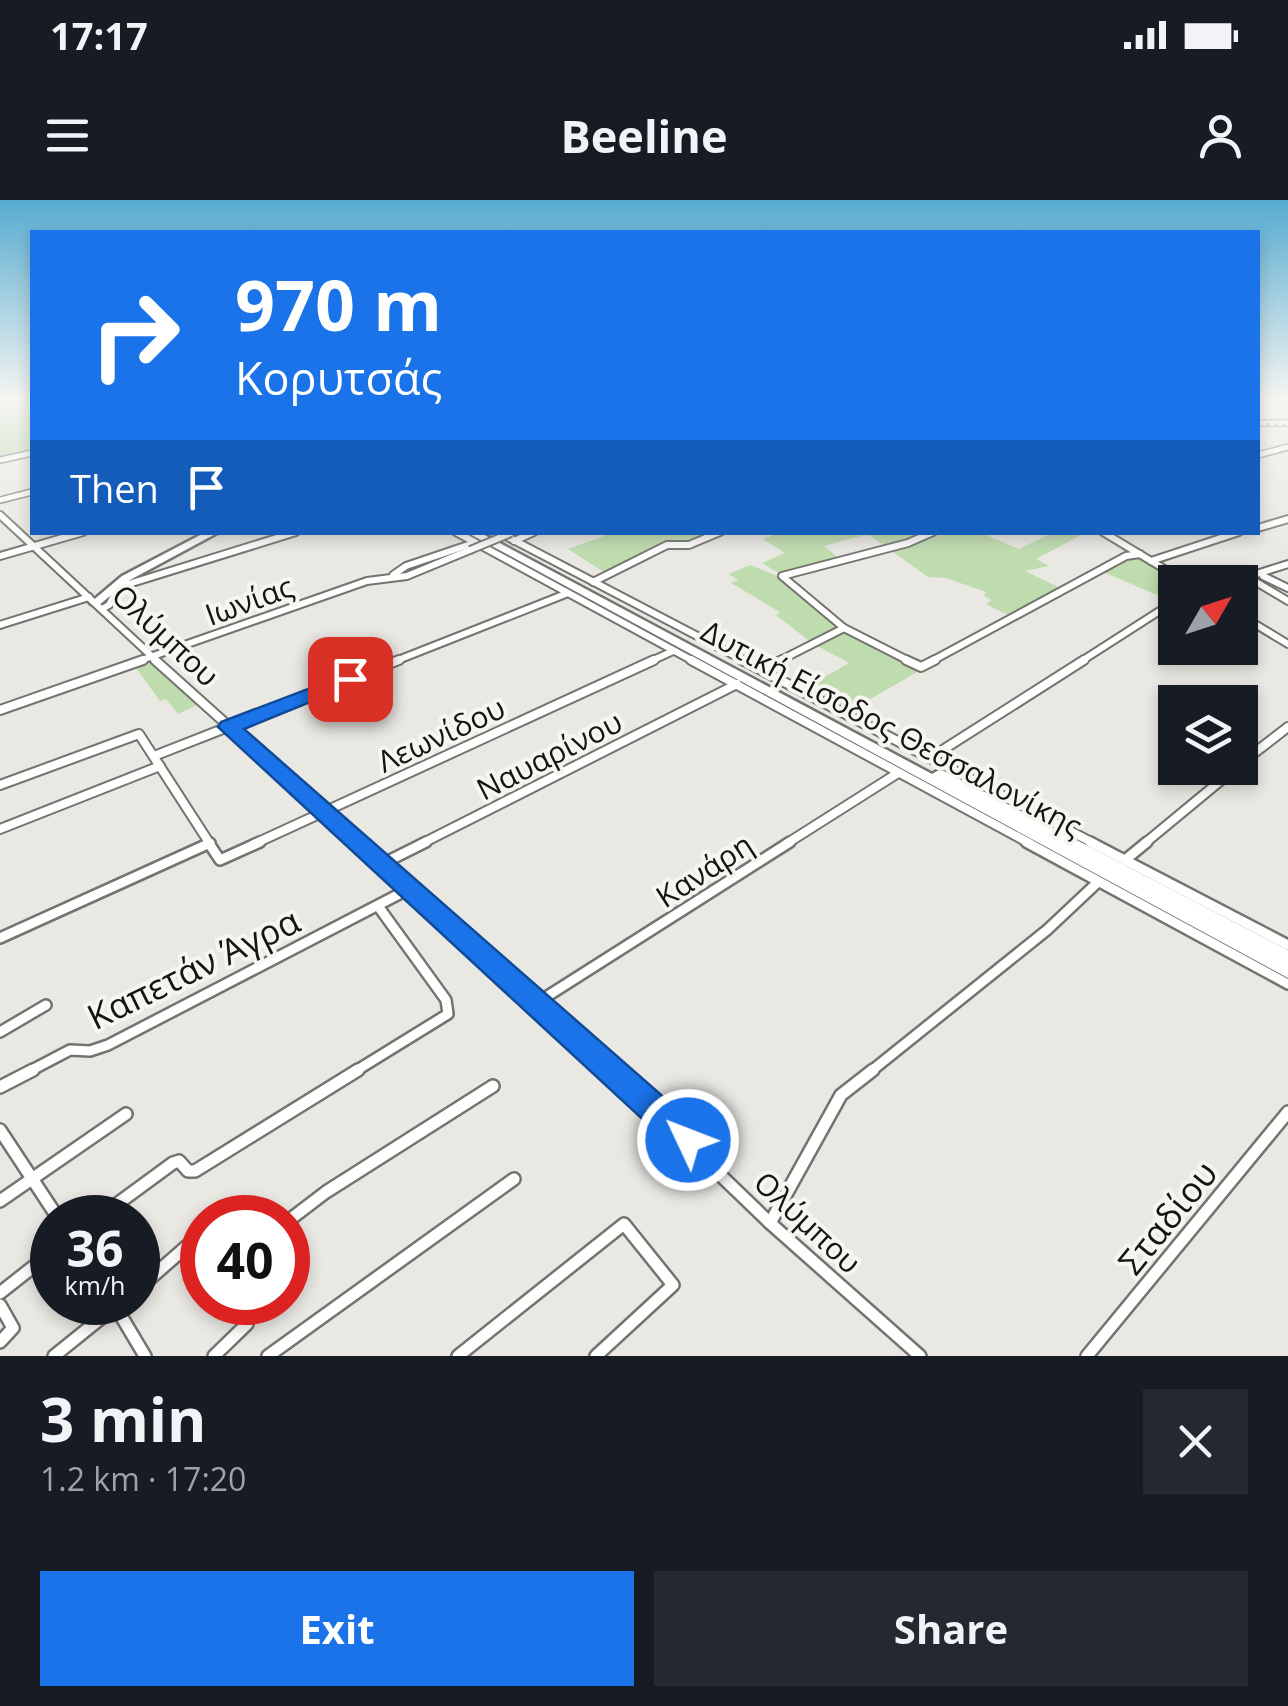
<!DOCTYPE html>
<meta charset="utf-8">
<style>
:root{--surface:#171b24;--page:#242831;--text:#f1f3f6;--muted:#9ea1a6;--accent:#1a73e8}
body{margin:0;font-family:"Open Sans",sans-serif;background:var(--page);color:var(--text);height:100vh;display:flex;flex-direction:column;font-size:38px;white-space:nowrap}
*{box-sizing:border-box;margin:0}
p{font-size:32px;color:var(--muted)}
.icon{flex:none;width:55px;height:55px;fill:none;stroke:currentColor;stroke-width:2;stroke-linecap:round;stroke-linejoin:round}
.map{position:relative;height:1156px;overflow:hidden}
.side{display:flex;flex-direction:column;background:var(--surface);flex:1}
.side>*{flex:none}
.banner{position:absolute;left:30px;top:30px;width:1230px;height:305px;border-radius:0px;box-shadow:0 5px 15px #0003;background:#1a73e8;color:#fff;overflow:hidden}
.needle{width:65px;rotate:51deg}
.buttons{position:absolute;left:1158px;top:365px;display:grid;gap:20px}
.buttons a{display:grid;place-items:center;width:100px;height:100px;border-radius:0px;background:var(--surface);box-shadow:0 5px 15px #0003;font-size:50px}
.speed{position:absolute;left:30px;top:995px;display:flex;gap:20px;font-size:50px;font-weight:700;text-align:center}
.speed>*{display:grid;place-content:center;width:130px;height:130px;border-radius:50%;background:var(--surface);box-shadow:0 5px 15px #0003;line-height:1}
.speed small{font-size:25px;font-weight:400}
.speed .limit{border:15px solid #d22;background:#fff;color:#111}
.pin{position:absolute;display:grid;place-items:center;width:85px;height:85px;color:#fff;margin:-42px;border-radius:20px;box-shadow:0 5px 15px #0006}
.me{position:absolute;width:110px;margin:-55px;rotate:313deg;stroke-linejoin:round;filter:drop-shadow(0 0 8px #0008)}
.turn{display:flex;align-items:center;gap:35px;height:210px;padding:0 40px;font-size:45px}
.turn .icon{width:130px;height:130px;stroke-width:2.5}
.turn b{display:block;font-size:70px;line-height:85px}
.then{display:flex;align-items:center;height:95px;padding:0 40px;background:#0003;gap:20px;font-size:38px}
.round{display:grid;place-items:center;flex:none;width:105px;height:105px;border-radius:0px;background:var(--page)}
.overview{display:flex;align-items:center;justify-content:space-between;height:170px;padding:0 40px}
h1{font-size:60px;font-weight:700;line-height:75px}
.cta{display:flex;gap:20px;margin-top:auto;padding:20px 40px}
.cta a{flex:1;height:115px;border-radius:0px;background:var(--accent);color:#fff;font-size:40px;font-weight:700;line-height:115px;text-align:center}
.cta a+a{background:var(--page);color:var(--text)}
.status{display:flex;justify-content:space-between;align-items:center;height:70px;padding:0 50px;background:var(--surface);direction:ltr}
.status svg{height:28px;fill:currentColor}
header{display:flex;justify-content:space-between;align-items:center;height:130px;padding:0 40px;background:var(--surface);font-size:45px;font-weight:700}
.map>svg:first-child{display:block}
</style>
<div class="status"><b>17:17</b><svg viewBox="0 0 49 12"><path d="M0 12V9h3v3zM5 12V6h3v6zM10 12V3h3v9zM15 12V0h3v12zM26 1h20v11H26zM47 4h2v5h-2z"/></svg></div>
<header><svg class="icon" aria-label="menu" viewBox="0 0 24 24"><path d="M4 6h16M4 12h16M4 18h16"/></svg>Beeline<svg class="icon" aria-label="person" viewBox="0 0 24 24"><circle cx="12" cy="8" r="4"/><path d="M4 21q1-7 8-7t8 7"/></svg></header>
<div class="map">
<svg width="1288" height="1156" viewBox="0 0 1288 1156">
<rect width="100%" height="100%" fill="#e9e8e3"/>
<g fill="#bedcad">
<path d="M0,199h32v55l-32,7z"/>
<path d="M613,333h104l-25,9 -24,1 -64,29 -36,-23z"/>
<path d="M779,333h201l39,16 33,-16h33l-49,26 13,7 -24,5 37,18 -50,28 -26,-13 6,-4 -8,-4 2,-4 -40,-14 -18,-1 -60,-43 -44,12 16,13 -58,16 -20,-12 23,-10 -22,-14z"/>
<path d="M1138,356l44,26h-7v17l-4,2 -70,-30z"/>
<path d="M750,365l30,12 69,55 70,39 -73,42 -44,-23 47,-27 -37,-20 -36,-28 4,-3 -49,-29 7,-3 -9,-6z"/>
<path d="M152,461l46,42 1,1 -21,10 -12,-15 -6,2 -26,-36z"/>
</g>
<g fill="none" stroke-linecap="round" stroke-linejoin="round">
<g stroke="#1c9dab" stroke-width="2.5">
<path d="M694,438l46,24"/>
<path d="M915,554l174,92"/>
</g>
<g stroke="#74736e" stroke-width="8">
<g id="minor-far4">
<path d="M1258,201l7,-2"/>
<path d="M1258,223h30"/>
<path d="M1258,255l30,-8"/>
<path d="M0,260l32,-7"/>
<path d="M0,300l32,-8"/>
</g>
</g>
<g stroke="#74736e" stroke-width="10">
<g id="minor-far3">
<path d="M0,315l158,147"/>
<path d="M1258,328l30,-9"/>
<path d="M456,332l239,130"/>
<path d="M498,332l249,130"/>
<path d="M1103,332l83,50"/>
<path d="M514,341l20,-9"/>
<path d="M0,356l83,-24"/>
<path d="M1151,361l88,-29"/>
<path d="M393,375l13,-9 68,-23"/>
<path d="M1263,376l25,12"/>
<path d="M1251,379l37,22"/>
<path d="M593,382l74,-37h22l31,-13"/>
<path d="M1231,382l57,-18"/>
<path d="M102,409l7,-4 10,-18 177,-55"/>
<path d="M1240,415l48,29"/>
<path d="M0,425l89,-28"/>
<path d="M136,462l231,-81 40,-5 63,-26"/>
<path d="M393,462l175,-69"/>
<path d="M649,462l24,-11"/>
<path d="M777,462l67,-34"/>
<path d="M911,462l-67,-34 -62,-52 126,-33 25,-11"/>
<path d="M930,462l196,-106 14,-2"/>
<path d="M1080,462l95,-61"/>
</g>
</g>
<g stroke="#74736e" stroke-width="12">
<g id="minor-far2">
<path d="M155,460l205,184"/>
<path d="M691,460l340,184"/>
<path d="M742,460l353,184"/>
<path d="M906,460l15,7 14,-7"/>
<path d="M762,470l20,-10"/>
<path d="M0,510l143,-50"/>
<path d="M154,556l245,-96"/>
<path d="M930,558l154,-98"/>
<path d="M1240,564l48,-37"/>
<path d="M0,585l139,-51 71,110"/>
<path d="M0,629l160,-63"/>
<path d="M254,644l400,-184"/>
<path d="M421,644l316,-160"/>
<path d="M786,644l112,-71"/>
<path d="M1144,644l92,-76"/>
</g>
</g>
<g stroke="#74736e" stroke-width="14">
<g id="minor-far1">
<path d="M208,642l12,18 40,-18"/>
<path d="M358,642l256,230"/>
<path d="M1026,642l262,142"/>
<path d="M1090,642l198,103"/>
<path d="M1125,660l22,-18"/>
<path d="M380,665l46,-23"/>
<path d="M0,738l210,-95"/>
<path d="M535,804l255,-162"/>
<path d="M0,832l46,-27"/>
<path d="M28,872l42,-22 20,1 18,-6 301,-156"/>
<path d="M354,872l94,-58 -2,-14 -68,-94"/>
<path d="M870,872l177,-142 51,-48"/>
</g>
</g>
<g stroke="#74736e" stroke-width="16">
<g id="minor">
<path d="M611,870l159,153 150,133"/>
<path d="M0,887l33,-17"/>
<path d="M0,930l58,88"/>
<path d="M0,1001l126,-87"/>
<path d="M98,1018l75,-55 6,-2 9,10h7l163,-101"/>
<path d="M220,1018l9,-6 5,6"/>
<path d="M288,1021l38,-29 167,-106"/>
<path d="M770,1023l71,-128 32,-25"/>
<path d="M138,1089l64,-56"/>
<path d="M0,1093l52,-41"/>
<path d="M114,1104l31,52"/>
<path d="M0,1105l13,23 -13,14"/>
<path d="M54,1156l67,-54"/>
<path d="M214,1156l33,-32 -7,-22"/>
<path d="M268,1156l246,-177"/>
<path d="M458,1156l166,-132 49,61 -77,71"/>
<path d="M1087,1156l201,-244"/>
</g>
</g>
<g stroke="#74736e" stroke-width="5">
<g id="highway">
<path d="M206,332h13l-89,48 -31,25 -4,1 -5,-3 32,-27z"/>
<path d="M466,332h13l453,242 7,-4 5,1 344,179v28z"/>
</g>
</g>
<use href="#minor-far4" stroke="#fff" stroke-width="5"/>
<use href="#minor-far3" stroke="#fff" stroke-width="6"/>
<use href="#minor-far2" stroke="#fff" stroke-width="8"/>
<use href="#minor-far1" stroke="#fff" stroke-width="9"/>
<use href="#minor" stroke="#fff" stroke-width="11"/>
<use href="#highway" fill="#fff" fill-rule="evenodd"/>
<path stroke="#70706d" stroke-width="2.5" stroke-dasharray="2.5 6" stroke-linecap="butt" d="M1258,224l30,1"/>
<g stroke="#74736e" stroke-width="10" stroke-linecap="butt">
<path id="minor-bridge" d="M470,350l41,-17"/>
</g>
<use href="#minor-bridge" stroke="#fff" stroke-width="6"/>
</g>
<linearGradient id="sky" x2="0" y2="1"><stop stop-color="#56abd0"/><stop offset="0.55" stop-color="#f5f5f2"/><stop offset="1" stop-color="#f5f5f2" stop-opacity="0"/></linearGradient>
<rect width="1288" height="361" fill="url(#sky)"/>
<path fill="#1a73e8" stroke="#114b97" stroke-width="2.5" d="M350,473l7,2v8l-113,46 456,400 5,11 -5,11 -12,4 -11,-4 -459,-424 3,-5z"/>
<g text-anchor="middle" dominant-baseline="central" stroke-width="8" stroke-linejoin="round" paint-order="stroke">
<g font-size="30" fill="#141412" stroke="#f6f5f0">
<text transform="translate(249 400) rotate(-20)">Ιωνίας</text>
<text transform="translate(166 435) rotate(43)">Ολύμπου</text>
<text transform="translate(892 528) rotate(28)">Δυτική Είσοδος Θεσσαλονίκης</text>
<text transform="translate(441 534) rotate(-25)">Λεωνίδου</text>
<text transform="translate(549 555) rotate(-27)">Ναυαρίνου</text>
<text transform="translate(704 670) rotate(-33)">Κανάρη</text>
<text transform="translate(808 1022) rotate(43)">Ολύμπου</text>
</g>
<g font-size="35" fill="#141412" stroke="#f6f5f0">
<text transform="translate(193 768) rotate(-26)">Καπετάν Άγρα</text>
<text transform="translate(1167 1017) rotate(-51)">Σταδίου</text>
</g>
</g>
</svg>
<div class="buttons">
<a><svg class="needle" viewBox="-14 -14 28 28"><path d="M0-13l5 13h-10z" fill="#e53935"/><path d="M0 13l5-13h-10z" fill="#9ea1a6"/></svg></a>
<a><svg class="icon" aria-label="layers" viewBox="0 0 24 24"><path d="M12 4l9 5-9 5-9-5zM3 14l9 5 9-5"/></svg></a>
</div>
<div class="speed"><div>36<small>km/h</small></div><div class="limit">40</div></div>
<div class="pin" style="left:350px;top:479px;background:#d93025"><svg class="icon" aria-label="arrive" viewBox="0 0 24 24"><path d="M6 21V4h12l-3 4 3 4H6"/></svg></div>
<svg class="me" style="left:688px;top:940px" viewBox="-20 -20 40 40"><circle r="17" fill="#1a73e8" stroke="#fff" stroke-width="3"/><path d="M0-11L8 9 0 5-8 9z" fill="#fff"/></svg>
<div class="banner">
<div class="turn"><svg class="icon" aria-label="right" viewBox="0 0 24 24"><path d="M7 20v-9h11M14 6l5 5-5 5"/></svg><div><b>970 m</b>Κορυτσάς</div></div>
<div class="then">Then<svg class="icon" aria-label="arrive" viewBox="0 0 24 24"><path d="M6 21V4h12l-3 4 3 4H6"/></svg></div>
</div>
</div>
<section class="side">
<div class="overview"><div><h1>3 min</h1><p>1.2 km · 17:20</p></div><a class="round"><svg class="icon" aria-label="close" viewBox="0 0 24 24"><path d="M6 6l12 12M18 6L6 18"/></svg></a></div>
<div class="cta"><a>Exit</a><a>Share</a></div>
</section>
